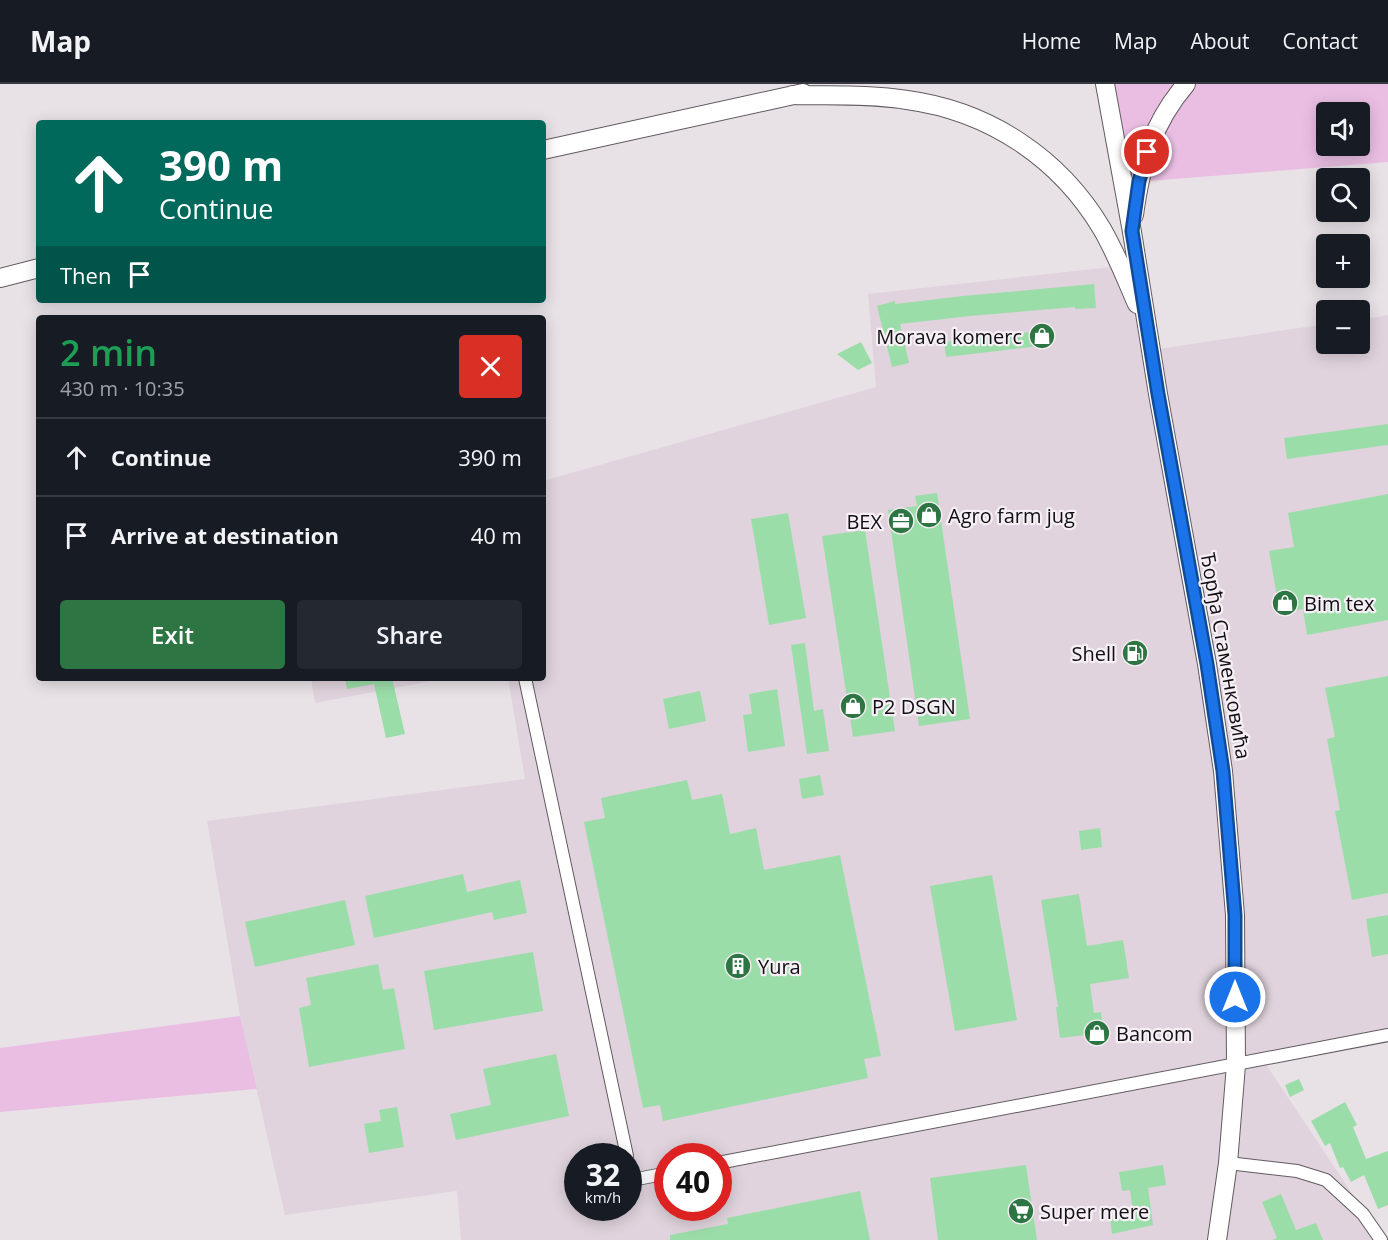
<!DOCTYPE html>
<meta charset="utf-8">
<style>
:root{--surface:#171b24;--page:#242831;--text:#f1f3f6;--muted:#9ea1a6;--line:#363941;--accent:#2d7542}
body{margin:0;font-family:"Open Sans",sans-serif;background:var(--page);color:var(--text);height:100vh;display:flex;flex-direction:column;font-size:22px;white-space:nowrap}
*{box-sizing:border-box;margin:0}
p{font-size:20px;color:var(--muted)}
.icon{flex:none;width:33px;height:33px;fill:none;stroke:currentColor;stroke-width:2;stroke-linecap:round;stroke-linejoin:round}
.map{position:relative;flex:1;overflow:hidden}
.side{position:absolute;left:36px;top:231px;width:510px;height:366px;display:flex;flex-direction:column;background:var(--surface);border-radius:6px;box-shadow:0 3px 15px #0003}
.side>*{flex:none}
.guide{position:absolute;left:36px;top:36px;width:510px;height:183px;border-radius:6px;box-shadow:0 3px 15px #0003;background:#00695c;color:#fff;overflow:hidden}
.buttons{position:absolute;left:1316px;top:18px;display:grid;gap:12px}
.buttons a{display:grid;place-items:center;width:54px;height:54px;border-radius:6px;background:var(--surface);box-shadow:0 3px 15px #0003;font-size:30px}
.speed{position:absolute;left:564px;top:1059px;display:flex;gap:12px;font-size:30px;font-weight:700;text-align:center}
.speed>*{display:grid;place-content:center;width:78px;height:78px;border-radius:50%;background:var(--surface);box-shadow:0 3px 15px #0003;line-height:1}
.speed small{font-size:15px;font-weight:400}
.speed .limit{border:9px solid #d22;background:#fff;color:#111}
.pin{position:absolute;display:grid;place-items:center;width:51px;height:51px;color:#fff;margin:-26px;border:3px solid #fff;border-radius:50%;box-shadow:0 2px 6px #0007}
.me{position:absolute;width:66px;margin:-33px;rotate:0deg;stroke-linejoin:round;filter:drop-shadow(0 0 4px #0008)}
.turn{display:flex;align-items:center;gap:21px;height:126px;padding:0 24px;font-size:27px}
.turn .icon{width:78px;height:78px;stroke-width:2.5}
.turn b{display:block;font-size:42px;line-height:51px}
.then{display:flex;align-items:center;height:57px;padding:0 24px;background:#0003;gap:12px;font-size:22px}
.round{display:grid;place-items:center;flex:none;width:63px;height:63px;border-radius:6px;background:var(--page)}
.summary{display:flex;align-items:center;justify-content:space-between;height:102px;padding:0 24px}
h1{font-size:36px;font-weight:600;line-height:45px;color:#1e9e55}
.primary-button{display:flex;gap:12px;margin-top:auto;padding:12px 24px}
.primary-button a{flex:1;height:69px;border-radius:6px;background:var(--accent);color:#fff;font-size:24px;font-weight:600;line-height:69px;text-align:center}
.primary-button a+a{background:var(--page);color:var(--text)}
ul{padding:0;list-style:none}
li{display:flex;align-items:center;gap:18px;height:78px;padding:0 24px;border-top:2px solid var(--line)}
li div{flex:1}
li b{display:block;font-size:22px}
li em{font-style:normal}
header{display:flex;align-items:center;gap:36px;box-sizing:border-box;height:84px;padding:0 30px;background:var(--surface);border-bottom:2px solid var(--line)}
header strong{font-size:28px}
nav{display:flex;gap:33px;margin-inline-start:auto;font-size:21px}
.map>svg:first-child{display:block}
</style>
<header>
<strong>Map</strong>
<nav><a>Home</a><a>Map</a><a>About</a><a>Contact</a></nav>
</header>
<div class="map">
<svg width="1388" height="1156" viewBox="0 0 1388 1156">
<rect width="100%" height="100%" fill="#e8e2e7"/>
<g fill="#e0d3dd" fill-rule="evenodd">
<path d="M1121,182l30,84 175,-26v20h33v-24l29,-5v720l-125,25 120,180h-922l-4,-49 -172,24 -45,-199 -33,-195 318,-42 -17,-101h35v-197l333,-94 -8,-93zM578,1072h50v52h-50zM668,1072h50v52h-50z"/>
<path d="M311,594h136l-132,25z"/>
</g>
<g fill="#eabee3" fill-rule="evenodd">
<path d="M1105,0h283v78l-264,21zM1326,28h33v34h-33z"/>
<path d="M240,932l17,73 -257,23v-64z"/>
</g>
<g fill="#9bdda9">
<path d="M1094,200l2,24 -21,1v-2l-105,9 -70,8 9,39 -17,4 -15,-61 18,-5v3l68,-8z"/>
<path d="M1047,246l1,15 -102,12 -2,-15z"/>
<path d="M861,258l11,21 -14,7 -21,-16z"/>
<path d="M1388,340v21l-101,14 -3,-21z"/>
<path d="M937,409l33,226 -51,7 -31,-216 29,-4 -2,-10z"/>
<path d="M1388,410v126l-81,15 -4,-26 -23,4 -11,-62 25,-4 -6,-34z"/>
<path d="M788,429l18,105 -37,7 -18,-106z"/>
<path d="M865,446l30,201 -42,6 -31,-201z"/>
<path d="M805,559l9,68 9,-2 6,42 -22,3 -16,-109z"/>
<path d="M1388,592v217l-36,7 -17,-89 5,-1 -13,-71 8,-2 -10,-49z"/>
<path d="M345,594h47l13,56 -19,4 -12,-54 -27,5z"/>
<path d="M777,605l8,57 -37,6 -5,-37 9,-1 -3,-20z"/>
<path d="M700,607l6,30 -37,8 -6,-30z"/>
<path d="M820,691l4,20 -22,4 -3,-20z"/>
<path d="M687,696l5,20 30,-6 8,40 26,-6 8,42 76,-15 41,201 -17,3 4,19 -205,43 -3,-16 -17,3 -59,-286 21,-4 -4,-20z"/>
<path d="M1100,744l2,19 -21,3 -2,-19z"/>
<path d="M463,790l4,18 53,-12 7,33 -33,7 -2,-8 -118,26 -9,-42z"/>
<path d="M992,791l25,145 -62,11 -25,-145z"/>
<path d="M1079,810l8,52 36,-6 6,38 -39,6 4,29 7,-1 2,15 -4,1 1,9 -14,2 -1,-4 -25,3 -4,-31h2l-17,-107z"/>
<path d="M345,816l10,45 -100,22 -10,-45z"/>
<path d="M1388,831v39l-16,3 -6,-38z"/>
<path d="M533,868l10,59 -109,19 -10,-59z"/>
<path d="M378,880l5,26 11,-2 11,61 -96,18 -10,-59 12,-3 -5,-27z"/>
<path d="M556,970l13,62 -113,24 -6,-26 41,-9 -8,-36z"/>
<path d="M1299,995l5,11 -14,7 -5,-12z"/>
<path d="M1345,1018l12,23 -4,2 13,32 22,-8v54l-10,4 -14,-34 -13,7 -8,-15 -3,1 -10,-25 -5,3 -14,-25z"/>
<path d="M397,1023l7,40 -35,6 -5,-29 17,-3 -2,-11z"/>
<path d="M1026,1081l11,75h-99l-8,-62z"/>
<path d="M1163,1081l3,20 -18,3 5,37 -41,9 -2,-15 13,-2v-5l10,-1 -3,-21 -8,1 -3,-19z"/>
<path d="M860,1107l10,49h-200v-5l58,-11 -1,-6z"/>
<path d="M1281,1110l15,36 20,-7 7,17h-51l5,-2 -15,-36z"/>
</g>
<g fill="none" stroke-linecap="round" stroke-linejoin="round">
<g stroke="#615b60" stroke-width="14">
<g id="street">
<path d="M525,594l102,478"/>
<path d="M718,1079l670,-128"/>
<path d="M1228,1079l69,8 29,9 37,34 18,26"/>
<path d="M628,1080l4,16 36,-7"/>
</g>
</g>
<g stroke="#615b60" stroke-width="20">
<g id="secondary">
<path d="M1105,0l27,148 26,162 49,270 16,107 12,144 1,150 -8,98 -11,77"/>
<path d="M793,11c38,1 76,-1 114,5 82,11 153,58 195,129 14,24 24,50 35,75"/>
<path d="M543,66l260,-57"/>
<path d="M1134,131c7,-51 18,-91 52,-131"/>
<path d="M0,194l39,-10"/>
</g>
</g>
<use href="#street" stroke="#fff" stroke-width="12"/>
<use href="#secondary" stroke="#fff" stroke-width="18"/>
</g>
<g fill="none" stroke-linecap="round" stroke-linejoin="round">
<g stroke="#114b97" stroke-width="15">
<path id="route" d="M1147,68l-8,29 -7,50 26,163 49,270 16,107 12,144v82"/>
</g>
<use href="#route" stroke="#1a73e8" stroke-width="10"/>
</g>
<defs>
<g id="shop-disc" transform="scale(1.35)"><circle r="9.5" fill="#2d7542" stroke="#f6eff5"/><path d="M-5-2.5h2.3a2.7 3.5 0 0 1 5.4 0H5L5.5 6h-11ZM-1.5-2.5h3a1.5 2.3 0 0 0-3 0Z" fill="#fff"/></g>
<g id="office-disc" transform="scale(1.35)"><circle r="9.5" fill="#2d7542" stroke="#f6eff5"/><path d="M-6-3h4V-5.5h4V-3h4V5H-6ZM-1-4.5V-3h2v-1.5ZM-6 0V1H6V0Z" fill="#fff"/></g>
<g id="fuel-disc" transform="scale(1.35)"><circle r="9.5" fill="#2d7542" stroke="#f6eff5"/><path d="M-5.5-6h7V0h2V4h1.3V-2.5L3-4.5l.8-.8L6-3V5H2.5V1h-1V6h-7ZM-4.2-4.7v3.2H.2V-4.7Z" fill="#fff"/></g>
<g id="building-disc" transform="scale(1.35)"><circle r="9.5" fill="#2d7542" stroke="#f6eff5"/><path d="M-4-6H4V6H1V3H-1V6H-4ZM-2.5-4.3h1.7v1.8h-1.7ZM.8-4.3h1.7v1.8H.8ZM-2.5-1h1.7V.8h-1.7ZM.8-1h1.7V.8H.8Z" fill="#fff"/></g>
<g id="supermarket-disc" transform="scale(1.35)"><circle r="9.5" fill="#2d7542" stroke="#f6eff5"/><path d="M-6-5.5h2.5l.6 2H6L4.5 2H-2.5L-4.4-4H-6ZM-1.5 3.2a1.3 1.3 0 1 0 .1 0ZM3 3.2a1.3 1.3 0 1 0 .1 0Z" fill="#fff"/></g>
</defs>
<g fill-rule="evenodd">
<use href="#shop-disc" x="1042" y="252"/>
<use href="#shop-disc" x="929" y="431"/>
<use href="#office-disc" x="901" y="437"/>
<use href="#shop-disc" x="1285" y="519"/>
<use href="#fuel-disc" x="1135" y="569"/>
<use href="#shop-disc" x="853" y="622"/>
<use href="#building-disc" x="738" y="882"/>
<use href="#shop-disc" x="1097" y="949"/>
<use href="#supermarket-disc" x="1021" y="1127"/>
</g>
<g text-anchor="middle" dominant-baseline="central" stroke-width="4.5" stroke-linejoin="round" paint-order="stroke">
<g font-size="20" fill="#110f11" stroke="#f6eff5" text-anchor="start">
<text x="1022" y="252" text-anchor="end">Morava komerc</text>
<text x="948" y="431">Agro farm jug</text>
<text x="882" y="437" text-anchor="end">BEX</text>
<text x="1304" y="519">Bim tex</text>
<text x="1116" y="569" text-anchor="end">Shell</text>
<text x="872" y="622">P2 DSGN</text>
<text x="758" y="882">Yura</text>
<text x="1116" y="949">Bancom</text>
<text x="1040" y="1127">Super mere</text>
</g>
<g font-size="20" fill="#110f11" stroke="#f6eff5">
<text transform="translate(1226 572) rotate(80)">Ђорђа Стаменковића</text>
</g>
</g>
</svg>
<div class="buttons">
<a><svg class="icon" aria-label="sound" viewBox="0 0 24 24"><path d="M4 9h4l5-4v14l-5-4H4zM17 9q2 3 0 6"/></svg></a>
<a><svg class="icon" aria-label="search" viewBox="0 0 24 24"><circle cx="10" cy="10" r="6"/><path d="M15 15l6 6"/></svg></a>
<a>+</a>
<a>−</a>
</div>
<div class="speed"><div>32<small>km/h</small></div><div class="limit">40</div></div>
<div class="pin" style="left:1147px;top:68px;background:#d93025"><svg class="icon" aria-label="arrive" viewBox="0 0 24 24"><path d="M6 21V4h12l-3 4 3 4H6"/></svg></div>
<svg class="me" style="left:1235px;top:913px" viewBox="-20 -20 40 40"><circle r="17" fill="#1a73e8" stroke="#fff" stroke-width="3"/><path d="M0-11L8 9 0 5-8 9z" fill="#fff"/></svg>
<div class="guide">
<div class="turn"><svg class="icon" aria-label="ahead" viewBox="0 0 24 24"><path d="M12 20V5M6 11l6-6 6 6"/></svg><div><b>390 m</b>Continue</div></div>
<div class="then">Then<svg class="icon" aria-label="arrive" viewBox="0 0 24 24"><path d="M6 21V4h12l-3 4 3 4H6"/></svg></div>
</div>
<section class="side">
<div class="summary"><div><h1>2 min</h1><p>430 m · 10:35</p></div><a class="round" style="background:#d93025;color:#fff"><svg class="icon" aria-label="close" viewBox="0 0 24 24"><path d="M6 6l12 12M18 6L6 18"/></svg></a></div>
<ul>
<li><svg class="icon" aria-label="ahead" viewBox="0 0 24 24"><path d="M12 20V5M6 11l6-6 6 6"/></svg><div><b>Continue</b></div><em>390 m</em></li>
<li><svg class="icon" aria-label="arrive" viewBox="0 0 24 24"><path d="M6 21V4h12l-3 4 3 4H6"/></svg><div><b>Arrive at destination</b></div><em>40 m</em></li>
</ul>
<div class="primary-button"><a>Exit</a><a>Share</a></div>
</section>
</div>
